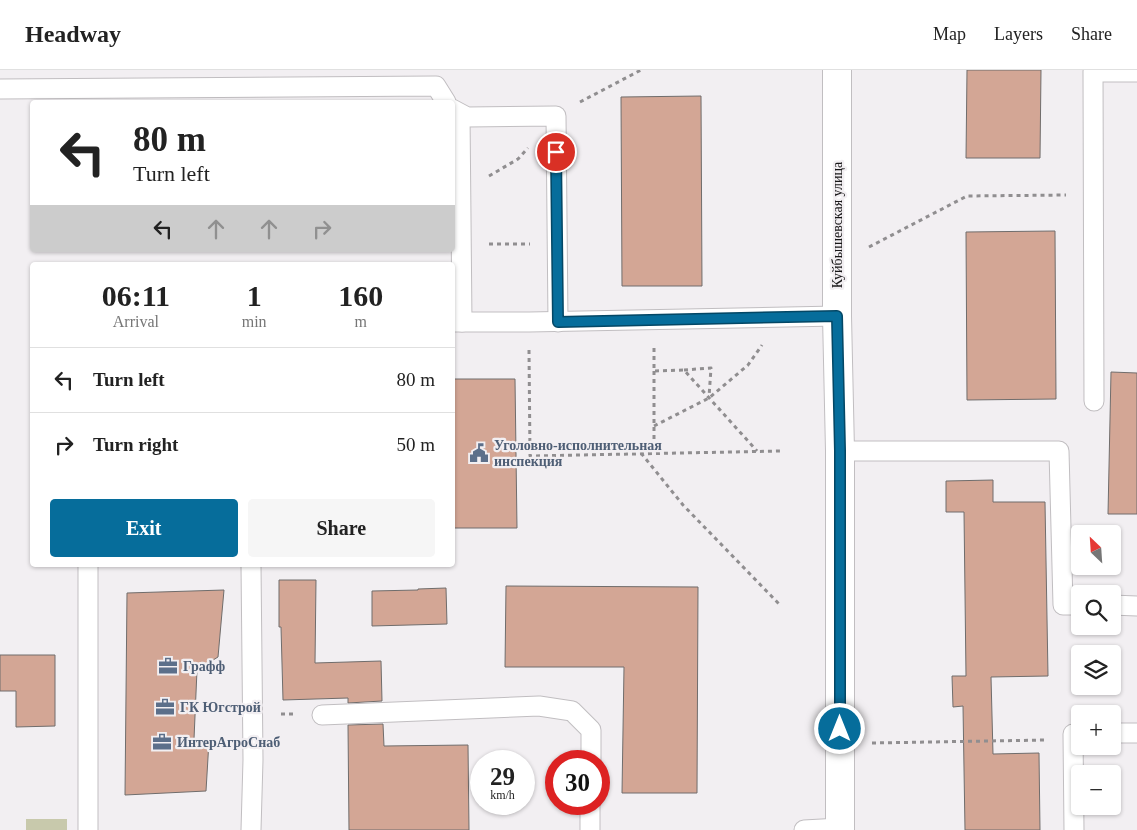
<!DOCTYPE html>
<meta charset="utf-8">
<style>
:root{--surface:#fff;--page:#f6f6f6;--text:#222;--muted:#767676;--line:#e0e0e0;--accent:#066d9b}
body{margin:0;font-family:Georgia,serif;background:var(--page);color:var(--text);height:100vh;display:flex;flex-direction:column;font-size:19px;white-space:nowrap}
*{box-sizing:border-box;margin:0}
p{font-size:16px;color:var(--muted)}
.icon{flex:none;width:28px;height:28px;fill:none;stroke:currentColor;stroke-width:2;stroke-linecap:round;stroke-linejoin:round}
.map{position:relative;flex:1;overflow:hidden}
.panel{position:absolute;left:30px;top:192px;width:425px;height:305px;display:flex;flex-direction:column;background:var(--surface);border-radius:5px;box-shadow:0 1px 4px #0004}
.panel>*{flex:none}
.guide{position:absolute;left:30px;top:30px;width:425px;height:152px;border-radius:5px;box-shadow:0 1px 4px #0004;background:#fff;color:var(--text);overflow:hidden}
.needle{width:32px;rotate:335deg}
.fabs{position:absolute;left:1071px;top:455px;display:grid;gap:10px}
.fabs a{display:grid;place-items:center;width:50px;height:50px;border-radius:5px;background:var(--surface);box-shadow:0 1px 4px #0004;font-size:25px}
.speed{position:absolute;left:470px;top:680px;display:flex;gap:10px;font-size:25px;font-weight:700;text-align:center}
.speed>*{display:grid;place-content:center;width:65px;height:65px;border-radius:50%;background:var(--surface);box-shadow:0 1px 4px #0004;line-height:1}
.speed small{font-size:12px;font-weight:400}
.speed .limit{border:8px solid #d22;background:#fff;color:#111}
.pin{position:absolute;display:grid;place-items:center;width:42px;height:42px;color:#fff;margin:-21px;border:2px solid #fff;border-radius:50%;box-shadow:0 1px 5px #0007}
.me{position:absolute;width:55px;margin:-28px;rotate:0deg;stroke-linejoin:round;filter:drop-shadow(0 0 4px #0008)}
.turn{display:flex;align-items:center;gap:18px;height:105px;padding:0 20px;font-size:22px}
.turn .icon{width:65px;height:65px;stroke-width:2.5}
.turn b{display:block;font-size:35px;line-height:42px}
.lanes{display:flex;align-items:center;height:48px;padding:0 20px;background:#0003;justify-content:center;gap:25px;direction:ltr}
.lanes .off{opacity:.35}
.eta{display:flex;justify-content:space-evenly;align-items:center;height:85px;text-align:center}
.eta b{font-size:30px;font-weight:800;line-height:35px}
.cta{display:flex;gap:10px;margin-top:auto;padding:10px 20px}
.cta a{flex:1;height:58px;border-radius:5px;background:var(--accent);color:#fff;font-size:20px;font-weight:800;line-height:58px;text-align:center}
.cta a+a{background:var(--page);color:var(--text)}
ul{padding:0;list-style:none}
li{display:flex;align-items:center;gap:15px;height:65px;padding:0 20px;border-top:1px solid var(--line)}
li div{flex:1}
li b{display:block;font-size:19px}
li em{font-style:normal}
header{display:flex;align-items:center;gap:30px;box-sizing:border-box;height:70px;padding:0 25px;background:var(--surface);border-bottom:1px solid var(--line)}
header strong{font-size:24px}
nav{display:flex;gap:28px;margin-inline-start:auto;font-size:18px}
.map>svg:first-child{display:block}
</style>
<header>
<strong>Headway</strong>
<nav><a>Map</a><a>Layers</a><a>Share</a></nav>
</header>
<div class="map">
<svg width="1137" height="760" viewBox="0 0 1137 760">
<rect width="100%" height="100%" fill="#f2eff2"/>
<rect fill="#c8c9ac" x="26" y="749" width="41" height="11"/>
<g fill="#d3a695" stroke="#706d6c">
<path d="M967,0h74l-1,88h-74z"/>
<path d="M701,26l1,190h-80l-1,-189z"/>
<path d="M1055,161l1,168 -89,1 -1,-168z"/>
<path d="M1111,302l26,1v141h-29z"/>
<path d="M452,309h63l2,149h-65z"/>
<path d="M993,410v22h52l3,174 -57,1 2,77 46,-1 1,77h-75l-2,-124 -10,1 -1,-31h14l-2,-164h-18v-31z"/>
<path d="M279,510h37l-1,83 66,-2 1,40 -34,2v-5l-65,2 -2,-73h-2z"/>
<path d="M506,516l192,1 -1,206h-75l2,-126h-119z"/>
<path d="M446,518l1,36 -75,2v-35l46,-1v-1z"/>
<path d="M224,520l-6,67 -21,13 -3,69 15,2 -3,50 -81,4 2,-202z"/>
<path d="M0,585h55v71l-39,1v-36h-16z"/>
<path d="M383,654l1,22 84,-1 1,85h-120l-1,-105z"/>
</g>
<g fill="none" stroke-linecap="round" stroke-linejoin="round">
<g stroke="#c1bec1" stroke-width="21">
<g id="lane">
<path d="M0,19l436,-3 10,16"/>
<path d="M452,39l15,8 89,-1 2,206"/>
<path d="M460,44l2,208"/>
<path d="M452,252h77l308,-6"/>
<path d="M1094,331l-1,-329h44"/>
<path d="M840,381h219l4,154h17"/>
<path d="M88,495v265"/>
<path d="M251,495l2,195 -2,70"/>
<path d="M1112,535l25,1"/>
<path d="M322,645l217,-9 33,5 19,19v31"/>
<path d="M1112,663h25"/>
<path d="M590,760v-26"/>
<path d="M804,760l36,-2"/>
<path d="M1074,760l-1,-96h7"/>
</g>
</g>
<g stroke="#c1bec1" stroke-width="30">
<path id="street" d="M837,0v246l3,135v379"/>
</g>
<g stroke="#908e90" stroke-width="3" stroke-dasharray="4 4" stroke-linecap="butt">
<path d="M580,32l61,-32"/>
<path d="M489,106l29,-17 10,-11"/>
<path d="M489,174h41"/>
<path d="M869,177l98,-51 99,-1"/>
<path d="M654,278v23l30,-1 73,81"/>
<path d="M529,280l1,106 251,-5"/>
<path d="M684,300l27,-2 -2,29"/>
<path d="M654,301v81"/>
<path d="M654,356l55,-28 39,-33 14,-20"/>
<path d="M641,383l42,52 98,101"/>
<path d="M281,644h13"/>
<path d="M872,673l174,-3"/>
</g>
<use href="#lane" stroke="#fff" stroke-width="19"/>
<use href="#street" stroke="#fff" stroke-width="28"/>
</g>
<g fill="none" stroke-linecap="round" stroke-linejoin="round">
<g stroke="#044765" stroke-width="12">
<path id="route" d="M556,82l2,170 279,-6 3,135v278"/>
</g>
<use href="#route" stroke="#066d9b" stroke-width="9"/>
</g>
<defs>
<g id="civic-bare" transform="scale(1.5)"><path d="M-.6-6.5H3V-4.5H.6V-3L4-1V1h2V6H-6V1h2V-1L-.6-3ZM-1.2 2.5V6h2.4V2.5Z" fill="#5c6f8a" stroke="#f2eff2" stroke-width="2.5" paint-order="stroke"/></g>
<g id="office-bare" transform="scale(1.5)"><path d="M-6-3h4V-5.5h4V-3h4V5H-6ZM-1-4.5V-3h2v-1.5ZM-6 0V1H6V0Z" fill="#5c6f8a" stroke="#f2eff2" stroke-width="2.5" paint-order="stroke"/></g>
</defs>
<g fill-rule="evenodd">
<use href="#civic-bare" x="479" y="383"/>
<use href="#office-bare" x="168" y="596"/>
<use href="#office-bare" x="165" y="637"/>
<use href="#office-bare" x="162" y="672"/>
</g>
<g text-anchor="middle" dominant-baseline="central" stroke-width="4.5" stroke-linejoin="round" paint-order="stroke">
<g font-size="14" fill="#171617" stroke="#f2eff2">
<text transform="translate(837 155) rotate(-90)">Куйбышевская улица</text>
</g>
<g font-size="14" font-weight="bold" fill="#4e5e75" stroke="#f2eff2" text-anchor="start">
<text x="494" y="375">Уголовно-исполнительная<tspan x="494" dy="16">инспекция</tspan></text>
<text x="183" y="596">Графф</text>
<text x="180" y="637">ГК Югстрой</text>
<text x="177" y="672">ИнтерАгроСнаб</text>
</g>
</g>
</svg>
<div class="fabs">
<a><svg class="needle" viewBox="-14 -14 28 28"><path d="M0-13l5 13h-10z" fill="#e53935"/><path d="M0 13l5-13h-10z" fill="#767676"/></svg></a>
<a><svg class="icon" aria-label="search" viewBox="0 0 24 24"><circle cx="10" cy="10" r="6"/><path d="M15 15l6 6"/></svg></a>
<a><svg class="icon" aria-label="layers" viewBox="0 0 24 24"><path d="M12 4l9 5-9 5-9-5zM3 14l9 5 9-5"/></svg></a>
<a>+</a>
<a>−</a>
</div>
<div class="speed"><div>29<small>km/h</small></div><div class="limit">30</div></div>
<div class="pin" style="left:556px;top:82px;background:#d93025"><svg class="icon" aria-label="arrive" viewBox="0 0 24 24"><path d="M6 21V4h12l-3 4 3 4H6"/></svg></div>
<svg class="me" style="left:840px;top:659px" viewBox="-20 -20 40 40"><circle r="17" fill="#066d9b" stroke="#fff" stroke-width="3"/><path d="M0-11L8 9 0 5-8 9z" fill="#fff"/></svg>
<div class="guide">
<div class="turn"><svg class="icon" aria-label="left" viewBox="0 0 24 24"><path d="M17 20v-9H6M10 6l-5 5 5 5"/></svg><div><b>80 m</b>Turn left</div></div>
<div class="lanes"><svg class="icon" aria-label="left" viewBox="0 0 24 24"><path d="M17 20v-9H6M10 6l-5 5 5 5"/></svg><svg class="icon off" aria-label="ahead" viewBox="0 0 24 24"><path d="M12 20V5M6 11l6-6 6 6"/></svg><svg class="icon off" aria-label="ahead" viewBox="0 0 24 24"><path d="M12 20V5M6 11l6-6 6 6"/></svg><svg class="icon off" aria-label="right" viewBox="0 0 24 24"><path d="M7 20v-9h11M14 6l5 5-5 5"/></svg></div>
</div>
<section class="panel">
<div class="eta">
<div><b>06:11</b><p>Arrival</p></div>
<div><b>1</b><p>min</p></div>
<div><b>160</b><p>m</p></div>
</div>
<ul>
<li><svg class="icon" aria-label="left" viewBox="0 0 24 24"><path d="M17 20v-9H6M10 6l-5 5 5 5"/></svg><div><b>Turn left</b></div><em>80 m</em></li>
<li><svg class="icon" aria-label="right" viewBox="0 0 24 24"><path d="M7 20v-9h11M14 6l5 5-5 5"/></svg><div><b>Turn right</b></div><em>50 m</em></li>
</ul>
<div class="cta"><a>Exit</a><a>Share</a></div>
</section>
</div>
